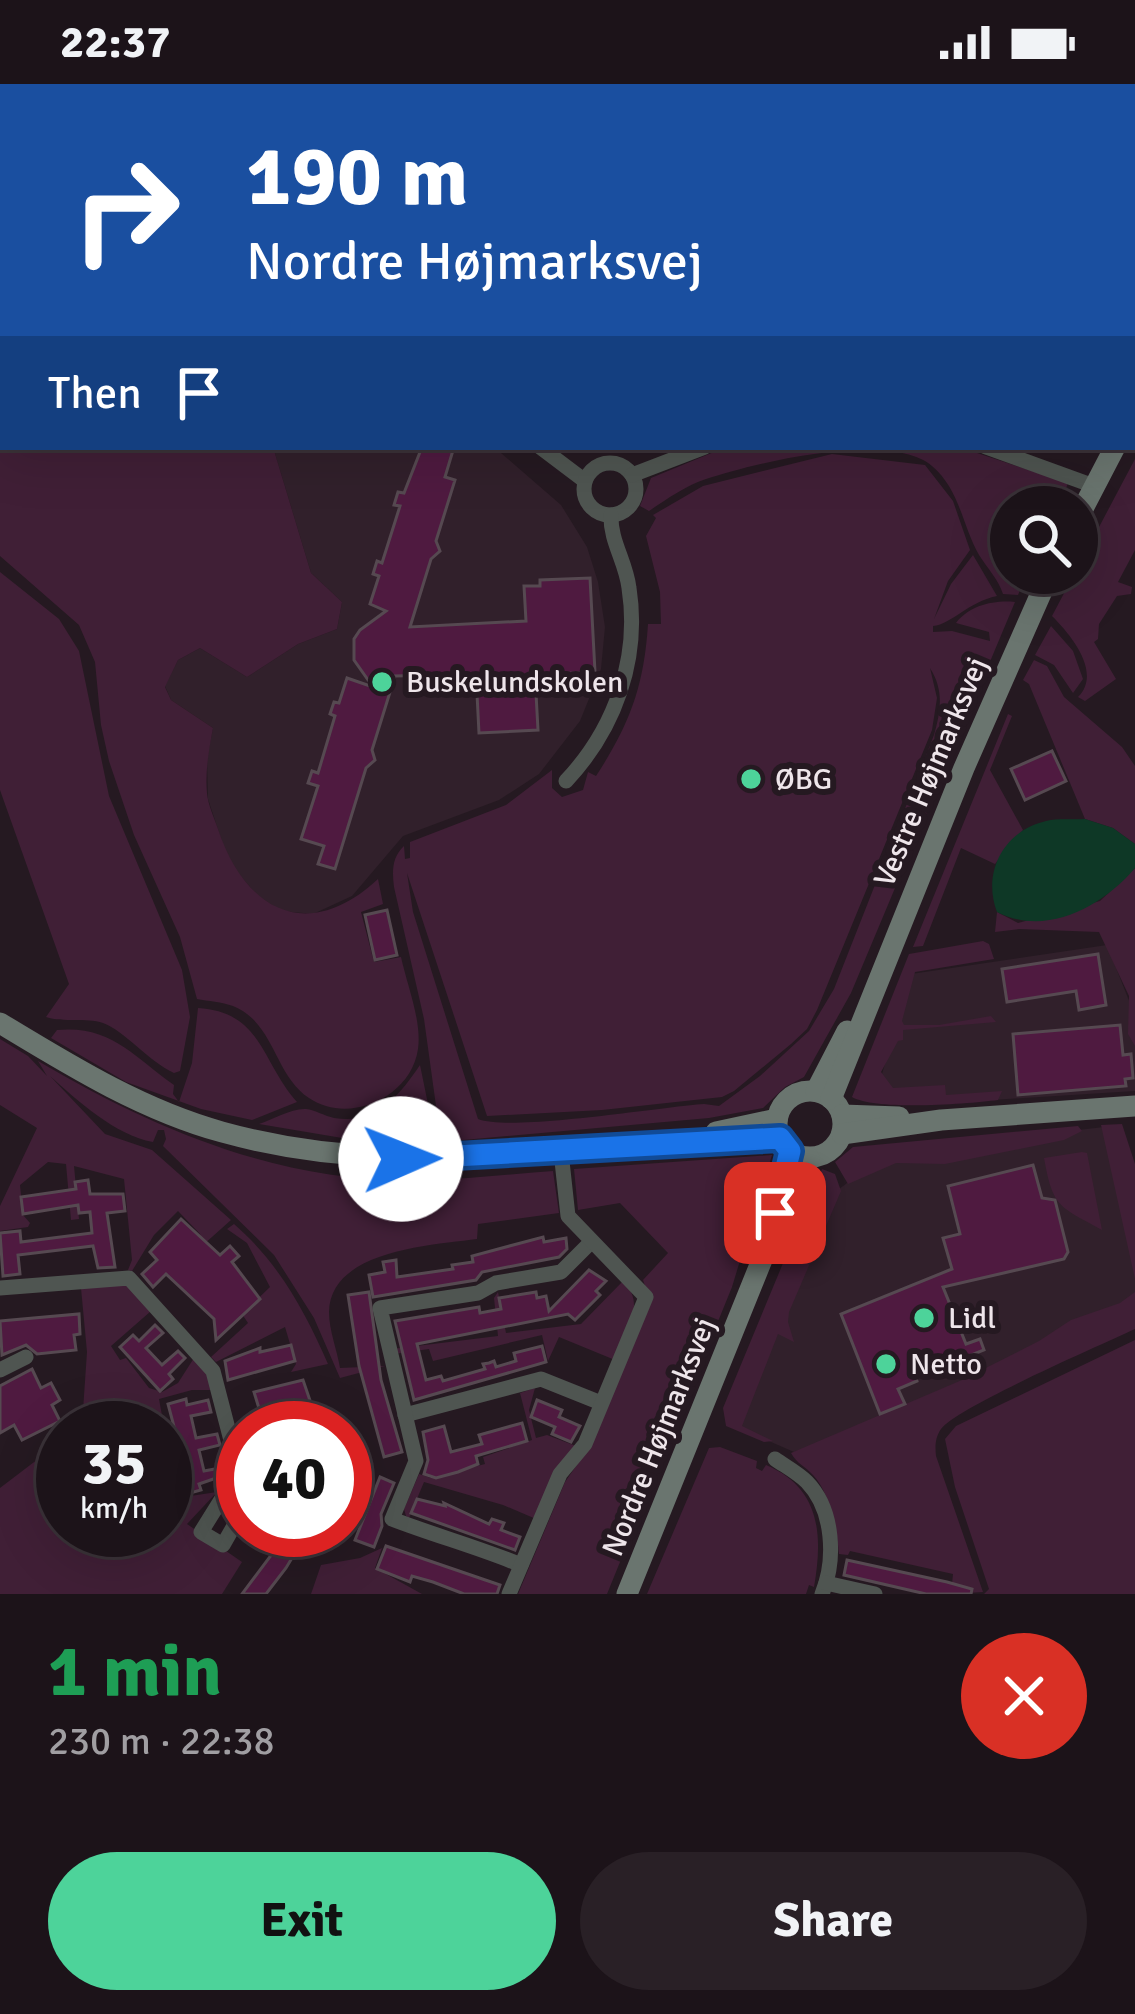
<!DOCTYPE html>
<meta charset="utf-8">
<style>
:root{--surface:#1c1319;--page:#292026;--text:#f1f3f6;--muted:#a09ea2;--line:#3a3238;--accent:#4dd39a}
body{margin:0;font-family:Signika,sans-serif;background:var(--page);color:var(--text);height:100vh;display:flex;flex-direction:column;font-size:45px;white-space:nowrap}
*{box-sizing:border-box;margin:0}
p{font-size:39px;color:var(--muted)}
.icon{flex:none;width:66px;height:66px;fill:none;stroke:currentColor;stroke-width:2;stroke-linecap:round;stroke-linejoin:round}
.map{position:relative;height:1510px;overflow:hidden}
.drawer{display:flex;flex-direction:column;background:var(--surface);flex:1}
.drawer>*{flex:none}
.guide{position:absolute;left:0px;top:0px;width:1137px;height:366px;box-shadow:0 12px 48px #0002,0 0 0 3px var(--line);background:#1a4fa0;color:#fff;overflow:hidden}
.controls{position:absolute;left:990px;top:402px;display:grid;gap:24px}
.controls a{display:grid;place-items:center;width:108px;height:108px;border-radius:50%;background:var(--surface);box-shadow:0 12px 48px #0002,0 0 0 3px var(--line);font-size:60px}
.speed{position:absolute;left:36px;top:1317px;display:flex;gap:24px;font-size:60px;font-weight:700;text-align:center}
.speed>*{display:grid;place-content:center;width:156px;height:156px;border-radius:50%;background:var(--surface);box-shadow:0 12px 48px #0002,0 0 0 3px var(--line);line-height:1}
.speed small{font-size:30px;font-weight:400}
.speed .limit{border:18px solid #d22;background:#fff;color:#111}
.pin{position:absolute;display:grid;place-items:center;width:102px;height:102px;color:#fff;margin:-51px;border-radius:24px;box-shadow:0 6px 18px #0006}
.me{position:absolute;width:132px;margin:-66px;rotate:89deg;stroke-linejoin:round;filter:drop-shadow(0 0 9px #0008)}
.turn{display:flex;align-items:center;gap:42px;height:252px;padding:0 48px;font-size:54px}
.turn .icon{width:156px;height:156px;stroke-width:2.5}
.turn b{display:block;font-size:84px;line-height:102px}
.then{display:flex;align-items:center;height:114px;padding:0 48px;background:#0003;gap:24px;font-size:45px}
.round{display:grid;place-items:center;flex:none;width:126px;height:126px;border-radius:63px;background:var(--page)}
.headline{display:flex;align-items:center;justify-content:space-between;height:204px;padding:0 48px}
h1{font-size:72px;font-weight:700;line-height:90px;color:#1e9e55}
.button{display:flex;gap:24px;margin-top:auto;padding:24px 48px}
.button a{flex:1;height:138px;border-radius:72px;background:var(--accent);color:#111;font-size:48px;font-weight:700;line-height:138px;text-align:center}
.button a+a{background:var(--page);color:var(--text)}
.status{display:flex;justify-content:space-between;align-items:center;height:84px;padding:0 60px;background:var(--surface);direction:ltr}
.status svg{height:33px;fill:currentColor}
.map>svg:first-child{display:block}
</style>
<div class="status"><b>22:37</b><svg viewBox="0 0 49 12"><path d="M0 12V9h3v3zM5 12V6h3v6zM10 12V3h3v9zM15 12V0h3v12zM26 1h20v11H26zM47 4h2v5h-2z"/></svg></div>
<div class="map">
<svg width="1135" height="1510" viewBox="0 0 1135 1510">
<rect width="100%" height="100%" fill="#251921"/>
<g fill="#31202b">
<path d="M273,363h221l67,58 26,42 11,35 7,45 -4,42 -21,52 -41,53 -40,26 -96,36 -51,60 -39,18 -32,-3 -24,-16 -28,-32 -21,-64 -1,-41 6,-30 -42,-28 -6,-14 13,-26 22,-12 47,29 51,-33 39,-15 5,-27 -31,-29z"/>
<path d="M1107,861l28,71v75l-143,9h-104l-10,-12 33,-114z"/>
<path d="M1104,1043l31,129v47l-121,68 -220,81 -55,-24 96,-236 54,-40z"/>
</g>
<g fill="#401f36" fill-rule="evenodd">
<path d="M0,192l3,171h270l38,126 31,29 -5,27 -39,15 -51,33 -47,-29 -22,12 -13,27 6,13 42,28c-4,22 -8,43 -6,65 1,12 7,24 11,36 27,82 90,115 160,50l5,25 -22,8 13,50 27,-5c6,28 21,64 17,92 -7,49 -70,76 -109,49 -35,-23 -34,-75 -76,-92 -11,-4 -25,-5 -36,-7l-17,-62 -46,-102 -25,-74 -8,-36 -6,-63 -16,-37 -79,-69z"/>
<path d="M726,363h233l109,36 -9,24h-48v66h16l-9,22 -15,-1c-5,-15 -15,-25 -24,-39 -17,-30 -19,-65 -47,-89 -42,-36 -178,-3 -226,13 -21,7 -39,20 -57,32l-9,-5 11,-28z"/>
<path d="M832,370l93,11 28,36 17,49 -22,31 -14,38 17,-35 22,-29 24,41c-29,6 -45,28 -64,30v6l19,-1 38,10 -1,-9 -33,-9c14,-18 38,-23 59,-21l-164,391 -47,84 -19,10 -22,21 -54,10 -268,24 -17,-123 -30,-132c-2,-16 -2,-30 10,-41l1,13 5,-1v-16l96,-37 46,-35v18l10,9 21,-7 5,-18 8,4c34,-52 48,-90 52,-152h13l-1,-32 -14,-56 10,-18 -3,-3 50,-29zM930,584c14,22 11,43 4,67l-100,254 -25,42 -49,45 -41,30 -15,-2c-44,3 -193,28 -226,15l-65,-207 -6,-39 80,243 115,-6 120,-13 12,-6 57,-47 16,-15 10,-19 115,-280 5,-32z"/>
<path d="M1135,375v91l-17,32 14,5 -1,7 -14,2 -18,28 -1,15 -4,3 22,37 -31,22 -7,-4c24,-24 -6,-61 -26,-81z"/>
<path d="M0,488l59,47 20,32 30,145 73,174 8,47 -10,54 -6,2c-26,-12 -49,-42 -71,-50 -17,-6 -39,0 -57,-6l23,-33 -69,-194z"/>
<path d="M1051,542l22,25 10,28 -10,14 -19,-28 -19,-10z"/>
<path d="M1034,576l13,6 17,31 58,50 13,19v78l-22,-16 -28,-9 -56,-135 -6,-4z"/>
<path d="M1008,630l4,2 -22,54 33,60 -28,34 -34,-16 -38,98 -10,1z"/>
<path d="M1135,784v178l-7,-12 1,-38 -30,-64 -80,-3 -24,3 2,-20 21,11 82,-22z"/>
<path d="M983,857l6,3 5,15 -79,13 -13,49 2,4h35l52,-9 5,6 -93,8v10l-5,1 -17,31 12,16 52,-3 1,10 56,-4 -4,9c-31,4 -121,11 -146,-3l57,-143z"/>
<path d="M198,924c64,4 63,53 99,94l-45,18 -51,-11 -75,-27 -75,-44 6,-8c54,-5 76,26 117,55l-1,9 6,8 13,-39z"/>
<path d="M0,955l28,17 19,20 -9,-15c119,70 247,124 388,119 42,-1 85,-6 127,-9l6,42 -81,11 -1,15c-45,6 -147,11 -148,73 0,19 8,37 11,56l45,-2 -45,12 -26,-60 -40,-63 -111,-109 3,-7 -2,-9h-6l-5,12c-38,-7 -75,-41 -103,-66l55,58 47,16 79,70 -28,25 -3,-11 -22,-23 -24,24 -22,36 -4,-1 4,-10 -8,-81 -50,-13 5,53 -8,1 -5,-56 -18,-2 -28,23 3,30 7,8 -2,4 -28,4v-25l37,-78 -37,-23z"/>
<path d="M420,981l16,78 -82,-3 -95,-16c13,-4 33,-16 47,-15 9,1 19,7 28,9 42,7 65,-22 86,-53z"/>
<path d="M1122,1040l13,40v115l-34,-154z"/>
<path d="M1078,1042l4,5 -18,9 -119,24 -49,-1 -48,21 -13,-22 18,-15z"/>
<path d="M1082,1068l5,1 15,77c-43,-24 -49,-22 -58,-72z"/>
<path d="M772,1071l-40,132 -125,307h-89l47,-112 25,-36 61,-143 -8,-23 25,-27 -48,-50 -42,7 -4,-41z"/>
<path d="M822,1085l13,5 6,17 -52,121 -1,10 6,20 -16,-8 -36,92 31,15 -9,1 -38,-16 -3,-18z"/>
<path d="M234,1140c44,38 71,87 94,140l-37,8 5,-8 -11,-37 -69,35 -5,-5 37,-34 -6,-9 28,-27 -23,-44 -20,-14z"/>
<path d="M623,1197c24,23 3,52 -8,79l-56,-23 -11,24 -6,-26 -109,26 -4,-12 -35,5 -2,-5 106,-13 -4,-38 4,-6 8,41 75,-9z"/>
<path d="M128,1200l23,27 -40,35 9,14 6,-2 23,30 13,4 16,-9 16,-25 17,17 2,15h-21l-33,9 18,99 40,-6 -30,32 55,38 -20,32h-222v-106l63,-48v90h102v-102h-87l4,-3 5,-73 -6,-64z"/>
<path d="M1135,1208v37c-34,16 -178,78 -194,100 -6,9 -6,17 -5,27l47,136 -32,2 2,-20 -103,-23 -2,4 -9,-1c-2,-24 -9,-61 -26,-79 -8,-9 -16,-11 -22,-22l171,-73 77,-39 32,-21 49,-17z"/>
<path d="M1135,1256v254h-151l5,-5 -34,-102 -10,-48 11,-13z"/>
<path d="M535,1304l-6,22 7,28 11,-3 29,11 -40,73 -33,-14 -79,-23 -15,36 -3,-2 -2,-7 15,-35 12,4 54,-14 -2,-7 49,-17 -12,-47z"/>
<path d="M720,1363l37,14 -1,7 6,3 4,-6c55,23 57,71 48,122l-5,-2 -3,9h-159l62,-146z"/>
<path d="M382,1464l-7,20 47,26h-111l10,-29 39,-7z"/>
</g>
<path fill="#0e3826" d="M1085,735l28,9 22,16v24c-33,39 -89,69 -138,44 -15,-39 6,-81 49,-91 12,-3 27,-1 39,-2z"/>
<g fill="#4f1a40" stroke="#564951" stroke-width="3">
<path d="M422,363h32l-9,30 10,3 -19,61 4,10 -9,8 -21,68 116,-6 -2,-35h16v-6l50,-2 5,94 -60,3 3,55 -59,3 -3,-59 -81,2 -23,74 3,10 -9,8 -31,101 -17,-5 6,-18 -23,-7 17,-53 -10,-3 4,-12 6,2 17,-57 -5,-2 4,-12 5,1 8,-25 26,9 -19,-27v-21l6,-9 26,-19 -16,-7 9,-28 -6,-2 4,-13 5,2 18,-57 -6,-1 4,-13 6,1z"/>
<path d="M1052,667l14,30 -41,19 -14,-31z"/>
<path d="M387,826l10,45 -22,5 -10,-45z"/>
<path d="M1098,870l8,51 -27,5 -3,-19 -69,11 -5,-33z"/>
<path d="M1120,941l3,30 8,-1 2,24 -8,1 1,7 -108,9 -5,-61z"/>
<path d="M1033,1081l9,33 13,2 13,52 -4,7 -121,28 23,57 14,-5 4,11 -68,27 1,4 -19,8 7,15 -25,10 -39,-100 111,-45 -9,-31 17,-4 -12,-48z"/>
<path d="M88,1096l2,14h33l2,17 -18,2 8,54 -17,1 -5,-22 -75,9 2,19 -17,2 -3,-43 20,-2 1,11 71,-9 -2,-21 -11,1 -1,-8 -55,9 -2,-17 55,-8 -1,-7z"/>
<path d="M181,1135l39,36 10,-9 9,10 -7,6 28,37 -44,41 -2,-21 -48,-45 -13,13 -11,-13 15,-14 -7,-8z"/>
<path d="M543,1153l1,5 22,-4 1,11 -8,8 -77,15 -6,8 -103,17 -4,-22 16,-3 -2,-10 13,-2 1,17 56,-8 -1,-4 21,-3 -1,-6z"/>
<path d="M589,1186l17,11 -10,10 4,4 -25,25 -7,-6 -151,30 9,36 15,-4 2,5 42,-12 -2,-5 6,-1 5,-2 2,6 20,-6 -2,-8 28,-7 4,16 -132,38 -19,-79 84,-14 1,6 21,-4 -2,-11 37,-6 1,6 9,-2 3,15z"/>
<path d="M369,1208l12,88 21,72 -18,5 -25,-91 -11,-71z"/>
<path d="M79,1230l1,20 -6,1 2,15 -39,4 -11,-9 -24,10 -2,-34z"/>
<path d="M155,1241l8,8 -17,15 16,17 16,-14 7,7 -16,16 4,5 -13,12 -40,-44 13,-12 6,6z"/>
<path d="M291,1261l4,16 -67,19 -3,-19 35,-13v4z"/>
<path d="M32,1285l9,19 10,-5 9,17 -8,5 8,16 -38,19 -8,-15 -14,8v-47z"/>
<path d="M303,1296l15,44 -3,4h-13l-6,-22 -20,6 3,16h-14l-11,-36z"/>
<path d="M186,1315l1,6 21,-5 3,12 -20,4 5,22 21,-4 3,11 -21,5 5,21 16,-3 2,8 -23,8 2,6 -18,5 -6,-25 8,-2 -17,-64z"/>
<path d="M537,1316l25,10 -3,7 21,9 -9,16 -19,-8 3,-7 -24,-10z"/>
<path d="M522,1339l5,18 -51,15 2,8 -20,8 -22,6 -12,-4 4,-14 -5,-28 21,-6 7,26 31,-8 -3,-9z"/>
<path d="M380,1393l14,6 -13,31 1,12 -8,21 -19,-7z"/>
<path d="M417,1415l28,7 -1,-3 45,21 3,-5 12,4 -3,7 19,7 -5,13 -104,-37z"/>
<path d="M290,1446h10l-8,14 6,4 -12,20 -20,26h-24z"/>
<path d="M386,1462l114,39 -3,9h-33l-31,-12 -21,-6 -2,6 -33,-13z"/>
<path d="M847,1476l100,22 25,7 -1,5h-45l-82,-19z"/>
</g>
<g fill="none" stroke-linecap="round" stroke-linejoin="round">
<g stroke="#4f5551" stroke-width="15">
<path d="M149,0l3,3"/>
<path d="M262,0l1,3"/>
<path d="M402,0l1,3"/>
<path d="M542,0l1,3"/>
<path d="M875,0l2,3"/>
<path d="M206,3l9,-3"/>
<path d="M0,37l3,-1"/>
<path d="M540,363l45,34"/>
<path d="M986,363l108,39"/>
<circle cx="610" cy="405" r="26"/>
<path d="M632,391l73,-28"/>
<path d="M566,697c49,-52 74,-122 63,-193 -3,-26 -19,-47 -18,-73"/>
<path d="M0,1204l129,-10 84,93 26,100 -38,61 22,13 20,-35"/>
<path d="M0,1286l26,-13"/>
<path d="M405,1331l136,-36 60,24"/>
<path d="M775,1375c10,7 23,14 32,23 27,28 29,78 15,112"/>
<path d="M521,1481c-43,-18 -85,-29 -129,-46l24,-58 -36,-153 98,-15 18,-10 65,-11 30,-30"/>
<path d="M826,1499l49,11"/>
<path d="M509,1510l51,-120 25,-30 61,-147 -78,-81 -7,-64"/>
</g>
<g stroke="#6a756f" stroke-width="21">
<path d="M1134,329l1,-2"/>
<path d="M1077,436l38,-73"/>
<path d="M0,939c71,43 142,87 222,109 152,42 268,20 420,12 46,-2 92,-3 138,-6"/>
<circle cx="810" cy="1040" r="33"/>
<path d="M816,1007l31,-60"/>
<path d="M831,1015l133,-331 86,-195"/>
<path d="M842,1031l57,2"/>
<path d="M716,1048l61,-13"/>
<path d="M842,1050l99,-14 194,-14"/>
<path d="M776,1124l14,-57"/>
<path d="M627,1510l145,-359 37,-77"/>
</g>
</g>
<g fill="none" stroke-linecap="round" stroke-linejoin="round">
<g stroke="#114b97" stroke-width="30">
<path id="route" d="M401,1075l379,-21 10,13 -15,62"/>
</g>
<use href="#route" stroke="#1a73e8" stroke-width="21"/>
</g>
<g fill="#4dd39a" stroke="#251921" stroke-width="4.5">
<circle cx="382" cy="598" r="12"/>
<circle cx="751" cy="695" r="12"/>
<circle cx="924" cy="1234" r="12"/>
<circle cx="886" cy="1280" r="12"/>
</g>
<g text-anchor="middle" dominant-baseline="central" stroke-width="12" stroke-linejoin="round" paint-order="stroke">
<g font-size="30" fill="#eee5ea" stroke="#251921" text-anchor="start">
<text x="406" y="598">Buskelundskolen</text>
<text x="775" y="695">ØBG</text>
<text x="948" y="1234">Lidl</text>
<text x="910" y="1280">Netto</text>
</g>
<g font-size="30" fill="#eee5ea" stroke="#251921">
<text transform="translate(931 688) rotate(-67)">Vestre Højmarksvej</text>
<text transform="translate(659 1353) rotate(-68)">Nordre Højmarksvej</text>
</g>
</g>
</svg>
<div class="controls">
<a><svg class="icon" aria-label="search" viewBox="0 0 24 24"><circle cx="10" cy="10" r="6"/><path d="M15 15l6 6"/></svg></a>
</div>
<div class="speed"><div>35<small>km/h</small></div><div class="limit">40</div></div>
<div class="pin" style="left:775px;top:1129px;background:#d93025"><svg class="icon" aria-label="arrive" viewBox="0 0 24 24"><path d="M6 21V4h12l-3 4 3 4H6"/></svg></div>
<svg class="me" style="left:401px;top:1075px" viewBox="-20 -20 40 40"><circle r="19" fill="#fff"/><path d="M0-13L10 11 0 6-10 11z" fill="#1a73e8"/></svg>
<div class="guide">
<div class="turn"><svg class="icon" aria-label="right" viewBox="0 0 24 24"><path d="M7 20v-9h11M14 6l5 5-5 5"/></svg><div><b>190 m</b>Nordre Højmarksvej</div></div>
<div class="then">Then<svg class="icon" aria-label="arrive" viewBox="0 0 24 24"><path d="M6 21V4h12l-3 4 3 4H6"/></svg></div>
</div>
</div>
<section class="drawer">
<div class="headline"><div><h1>1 min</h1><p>230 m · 22:38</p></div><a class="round" style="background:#d93025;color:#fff"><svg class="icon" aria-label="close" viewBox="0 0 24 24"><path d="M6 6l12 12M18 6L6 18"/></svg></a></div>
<div class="button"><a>Exit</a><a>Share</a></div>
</section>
